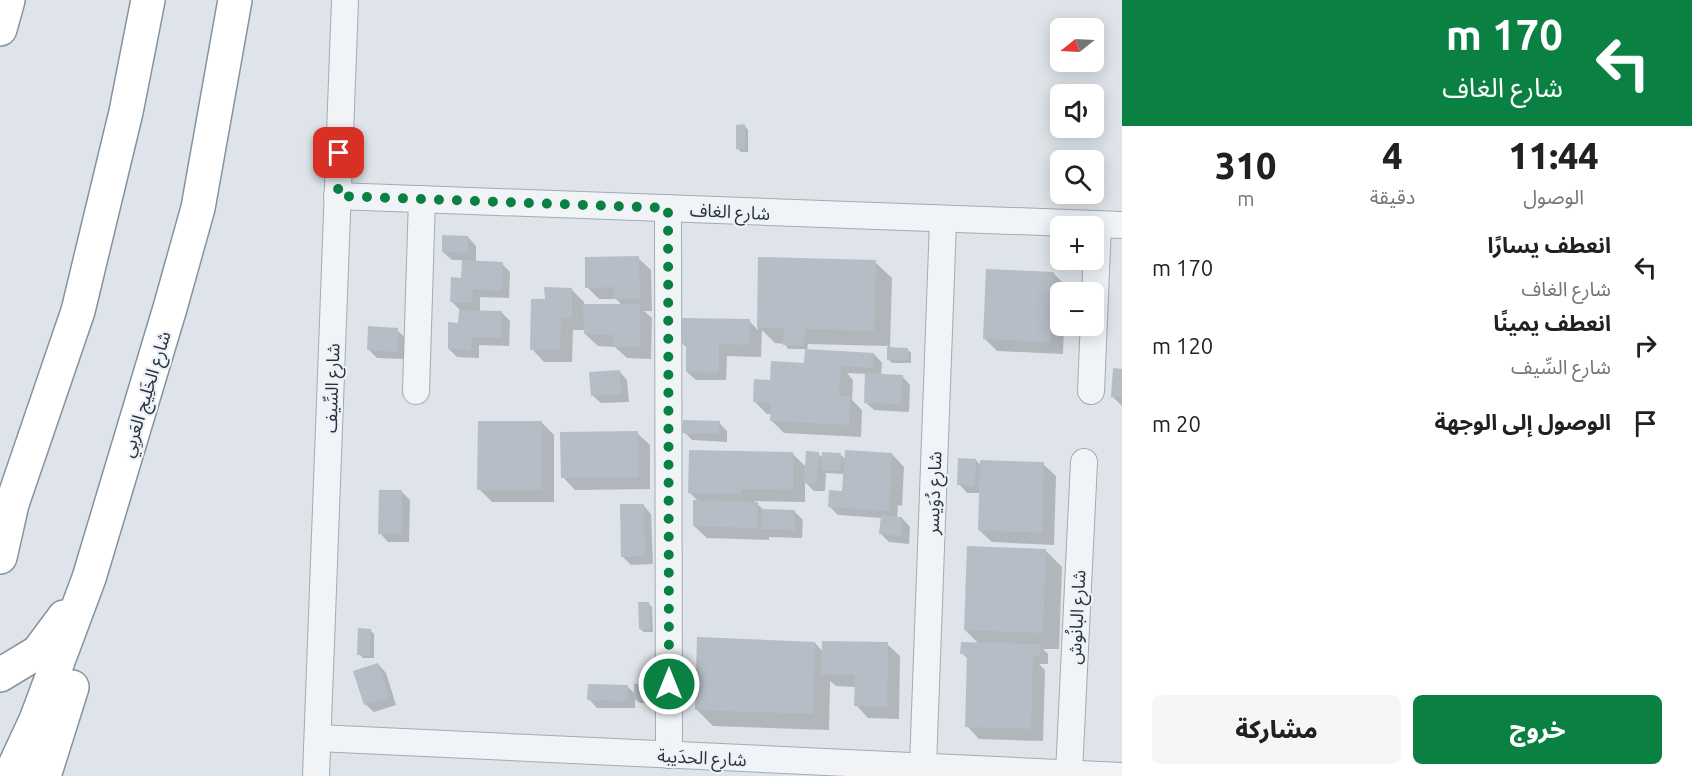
<!DOCTYPE html>
<html lang="ar">
<meta charset="utf-8">
<style>
:root{--surface:#fff;--page:#f6f6f6;--text:#202124;--muted:#757577;--accent:#0b8043}
body{margin:0;font-family:Ubuntu,"Noto Sans Arabic",sans-serif;background:var(--page);color:var(--text);direction:rtl;height:100vh;display:flex;flex-direction:column;font-size:22px;white-space:nowrap}
*{box-sizing:border-box;margin:0}
p{font-size:20px;color:var(--muted)}
.icon{flex:none;width:33px;height:33px;fill:none;stroke:currentColor;stroke-width:2;stroke-linecap:round;stroke-linejoin:round}
.map{position:relative;flex:1;overflow:hidden;direction:ltr}
.sheet{display:flex;flex-direction:column;background:var(--surface);width:570px}
.sheet>*{flex:none}
.top-card{background:#0b8043;color:#fff;overflow:hidden}
.needle{width:39px;rotate:252deg}
.tools{position:absolute;left:1050px;top:18px;display:grid;gap:12px}
.tools a{display:grid;place-items:center;width:54px;height:54px;border-radius:9px;background:var(--surface);box-shadow:0 3px 15px #0003;font-size:30px}
.pin{position:absolute;display:grid;place-items:center;width:51px;height:51px;color:#fff;margin:-26px;border-radius:12px;box-shadow:0 3px 9px #0006}
.me{position:absolute;width:66px;margin:-33px;rotate:0deg;stroke-linejoin:round;filter:drop-shadow(0 0 4px #0008)}
.turn{display:flex;align-items:center;gap:21px;height:126px;padding:0 30px;font-size:27px}
.turn .icon{width:78px;height:78px;stroke-width:2.5}
.turn b{display:block;font-size:42px;line-height:51px}
.eta{display:flex;justify-content:space-evenly;align-items:center;height:102px;text-align:center}
.eta b{font-size:36px;font-weight:800;line-height:42px}
.primary-button{display:flex;gap:12px;margin-top:auto;padding:12px 30px}
.primary-button a{flex:1;height:69px;border-radius:9px;background:var(--accent);color:#fff;font-size:24px;font-weight:800;line-height:69px;text-align:center}
.primary-button a+a{background:var(--page);color:var(--text)}
ul{padding:0;list-style:none}
li{display:flex;align-items:center;gap:18px;height:78px;padding:0 30px}
li div{flex:1}
li b{display:block;font-size:22px}
li em{font-style:normal}
main{display:flex;flex:1;min-height:0}
.map>svg:first-child{display:block}
</style>
<main>
<section class="sheet">
<div class="top-card">
<div class="turn"><svg class="icon" aria-label="left" viewBox="0 0 24 24"><path d="M17 20v-9H6M10 6l-5 5 5 5"/></svg><div><b>170 m</b>شارع الغاف</div></div>
</div>
<div class="eta">
<div><b>11:44</b><p>الوصول</p></div>
<div><b>4</b><p>دقيقة</p></div>
<div><b>310</b><p>m</p></div>
</div>
<ul>
<li><svg class="icon" aria-label="left" viewBox="0 0 24 24"><path d="M17 20v-9H6M10 6l-5 5 5 5"/></svg><div><b>انعطف يسارًا</b><p>شارع الغاف</p></div><em>170 m</em></li>
<li><svg class="icon" aria-label="right" viewBox="0 0 24 24"><path d="M7 20v-9h11M14 6l5 5-5 5"/></svg><div><b>انعطف يمينًا</b><p>شارع السِّيف</p></div><em>120 m</em></li>
<li><svg class="icon" aria-label="arrive" viewBox="0 0 24 24"><path d="M6 21V4h12l-3 4 3 4H6"/></svg><div><b>الوصول إلى الوجهة</b></div><em>20 m</em></li>
</ul>
<div class="primary-button"><a>خروج</a><a>مشاركة</a></div>
</section>
<div class="map">
<svg width="1122" height="776" viewBox="0 0 1122 776">
<rect width="100%" height="100%" fill="#dee4e9"/>
<g fill="#0003">
<path d="M745,126l3,4v22h-7l-4,-4z"/>
<path d="M468,237l8,9v17l26,1 8,8 -1,26 -29,-1v15l22,1 8,8 -1,25 -30,-1v13l-22,-1 -8,-8 11,-25v-14l-9,-9 11,-22 1,-19h-11l-9,-8z"/>
<path d="M638,258l13,12 1,41h-8l8,7 -1,41 -24,-1 -12,-11 -17,-1 -13,-12v-4h-12l-1,32h-28l-12,-13 14,-49 25,-11 13,13v4h39l-7,-7h-17l-12,-12z"/>
<path d="M760,258l115,4 17,16 -2,71h17l4,4v10h-19l-4,-4v-13l-80,-2 -1,6 67,4 8,9 -1,12 21,1 8,9 -1,27 -35,-2 -9,-8 2,-28 -20,-1 6,7 -1,20 10,10 -1,27 -77,-4 -13,-13 1,-6h-5l-12,-12 17,-20 36,-17 -3,-2 1,-14h-18l-3,-5 -10,-1 -13,-13 -1,27 -34,-1 -1,24h-30l-9,-8 1,-23 -6,-6 67,-22 9,9z"/>
<path d="M1053,273l13,13v6h-6v34h4l-1,28 -66,-3 -12,-12z"/>
<path d="M397,330l8,8 -1,21 -27,-1 -9,-9z"/>
<path d="M1122,370v36l-9,-9z"/>
<path d="M619,371l8,9 2,22 -28,1 -9,-8z"/>
<path d="M542,423l12,12v67h-62l-13,-13z"/>
<path d="M719,423l8,8v11l-35,-2 -8,-8z"/>
<path d="M637,433l13,12v44l-75,1 -12,-13z"/>
<path d="M818,453l5,6 18,-4 5,5 46,-6 12,13 -2,39 -4,-1 -1,13h5l8,9 -1,17 -20,-2 -8,-8 1,-16 -44,-3 -8,-8 14,-15 1,-18 -19,-1 -1,18h-11l-9,-9v20l-51,-1 11,10h29l9,9 -1,18 -33,-1v3l-62,-2 -13,-12 4,-25 -9,-9 104,-38 13,13z"/>
<path d="M976,460l5,6 62,-2 13,12 -2,69 -62,-3 -13,-12 2,-37h-14l-8,-9z"/>
<path d="M402,492l8,8 -1,42h-21l-8,-9z"/>
<path d="M643,505l8,9 2,50 -22,1 -8,-8z"/>
<path d="M1045,550l17,17 -3,82h-16l5,5v10h-9l6,6 -2,71 -64,-2 -12,-13 1,-67 -6,-6 17,-9 -14,-14z"/>
<path d="M649,604l3,3 1,25h-9l-4,-3z"/>
<path d="M370,630l4,4v24h-11l-4,-4z"/>
<path d="M815,643l8,9 64,-8 13,12 -1,63 -31,-1 -12,-13v-18l-20,-1 -6,-5 -1,49 -116,-4 -17,-17z"/>
<path d="M378,664l8,9 10,32 -22,7 -9,-8z"/>
<path d="M648,685l4,3 1,15h-13l-5,-4v9h-38l-8,-9 38,-13 9,9z"/>
</g>
<g fill="#b5bdc6">
<path d="M745,124v25h-9v-24z"/>
<path d="M442,235l26,1v17l-26,-1z"/>
<path d="M639,256l1,43h-26v-12l-29,1v-31z"/>
<path d="M758,257l118,3 -2,71 -69,-2 -1,17 -21,-1 1,-17h-27z"/>
<path d="M462,260l41,2 -1,29 -29,-2 -1,14 -22,-1 1,-25 10,1z"/>
<path d="M986,269l68,3 -3,70 -68,-3z"/>
<path d="M544,287l28,1v30h-11l-1,32h-30l1,-51h14z"/>
<path d="M583,304h57v43h-27v-12l-29,-1z"/>
<path d="M459,310l43,1 -1,27 -29,-1 -1,13 -23,-1v-27l10,1z"/>
<path d="M681,318l69,1 -1,26 -30,-1v29l-33,-1v-28h-6z"/>
<path d="M368,326l30,2 -1,24 -30,-2z"/>
<path d="M887,347l21,1v12h-21z"/>
<path d="M805,349l69,4 -1,15 -32,-2 -2,30h11l-1,29 -79,-4 1,-18 -18,-1 1,-23 16,1 1,-19 33,2z"/>
<path d="M1113,368l9,1v29l-11,-1z"/>
<path d="M620,370l1,24 -30,2 -2,-24z"/>
<path d="M865,373l38,2 -2,29 -37,-1z"/>
<path d="M683,420l37,1 -1,13 -37,-1z"/>
<path d="M478,421h64v69h-65z"/>
<path d="M638,431l1,46 -78,1 -1,-46z"/>
<path d="M689,450l104,2v38l-52,-1v5l-53,-1z"/>
<path d="M845,450l47,3 -3,58 -61,-4 1,-17 13,1z"/>
<path d="M806,451l13,1 -2,32 -13,-1z"/>
<path d="M822,452l19,1 -1,18 -19,-1z"/>
<path d="M958,458l18,1 -1,27 -18,-1z"/>
<path d="M980,460l64,2 -2,71 -64,-3z"/>
<path d="M379,490h23v44h-24z"/>
<path d="M693,500l65,2 -1,26 -64,-2z"/>
<path d="M620,504h24l1,52 -24,1z"/>
<path d="M762,509l33,1v20l-34,-1z"/>
<path d="M881,515l21,2 -1,19 -22,-2z"/>
<path d="M967,546l79,3 -3,84 -79,-3z"/>
<path d="M638,602h11l1,27h-11z"/>
<path d="M358,628l13,1 -1,26h-13z"/>
<path d="M697,637l118,5 -2,72 -118,-4z"/>
<path d="M822,641l66,1 -1,65 -33,-1 1,-31 -34,-1z"/>
<path d="M961,642l80,2 -1,12h-7l-2,73 -66,-2 2,-73h-7z"/>
<path d="M378,663l11,34 -25,8 -11,-34z"/>
<path d="M649,683l1,16 -16,1v-16z"/>
<path d="M588,684l40,1 -1,16 -40,-1z"/>
</g>
<g fill="none" stroke-linecap="round" stroke-linejoin="round">
<g stroke="#a3abb3" stroke-width="28">
<g id="minor">
<path d="M337,196l785,29"/>
<path d="M668,208l1,547"/>
<path d="M416,391l6,-192"/>
<path d="M1091,391l7,-167"/>
<path d="M318,738l804,38"/>
<path d="M923,766l20,-545"/>
<path d="M1069,773l15,-311"/>
<path d="M316,776l29,-776"/>
</g>
</g>
<g stroke="#8493a1" stroke-width="36">
<g id="highway">
<path d="M0,29l8,-29"/>
<path d="M0,557l12,-53 66,-193 48,-199 22,-112"/>
<path d="M0,675l38,-23 26,-35"/>
<path d="M10,776l26,-56 53,-142 81,-270 28,-100 37,-208"/>
<path d="M44,776l28,-89"/>
</g>
</g>
<use href="#minor" stroke="#f1f4f7" stroke-width="26"/>
<use href="#highway" stroke="#fff" stroke-width="33"/>
</g>
<g fill="none" stroke-linecap="round" stroke-linejoin="round">
<path stroke="#0b8043" stroke-width="10" stroke-dasharray="0 18" d="M339,153l-1,43 330,12 1,476"/>
</g>
<g text-anchor="middle" dominant-baseline="central" stroke-width="4.5" stroke-linejoin="round" paint-order="stroke">
<g font-size="18" fill="#263341" stroke="#eef2f7">
<text transform="translate(730 211) rotate(3)">شارع الغاف</text>
<text transform="translate(331 388) rotate(-88)">شارع السِّيف</text>
<text transform="translate(145 394) rotate(-73)">شارع الخَلِيج العَربِي</text>
<text transform="translate(933 493) rotate(-88)">شارع دُوَيسر</text>
<text transform="translate(1076 617) rotate(-87)">شارع البانُوش</text>
<text transform="translate(702 757) rotate(3)">شارع الحدَيبة</text>
</g>
</g>
</svg>
<div class="tools">
<a><svg class="needle" viewBox="-14 -14 28 28"><path d="M0-13l5 13h-10z" fill="#e53935"/><path d="M0 13l5-13h-10z" fill="#757577"/></svg></a>
<a><svg class="icon" aria-label="sound" viewBox="0 0 24 24"><path d="M4 9h4l5-4v14l-5-4H4zM17 9q2 3 0 6"/></svg></a>
<a><svg class="icon" aria-label="search" viewBox="0 0 24 24"><circle cx="10" cy="10" r="6"/><path d="M15 15l6 6"/></svg></a>
<a>+</a>
<a>−</a>
</div>
<div class="pin" style="left:339px;top:153px;background:#d93025"><svg class="icon" aria-label="arrive" viewBox="0 0 24 24"><path d="M6 21V4h12l-3 4 3 4H6"/></svg></div>
<svg class="me" style="left:669px;top:684px" viewBox="-20 -20 40 40"><circle r="17" fill="#0b8043" stroke="#fff" stroke-width="3"/><path d="M0-11L8 9 0 5-8 9z" fill="#fff"/></svg>
</div>
</main>
